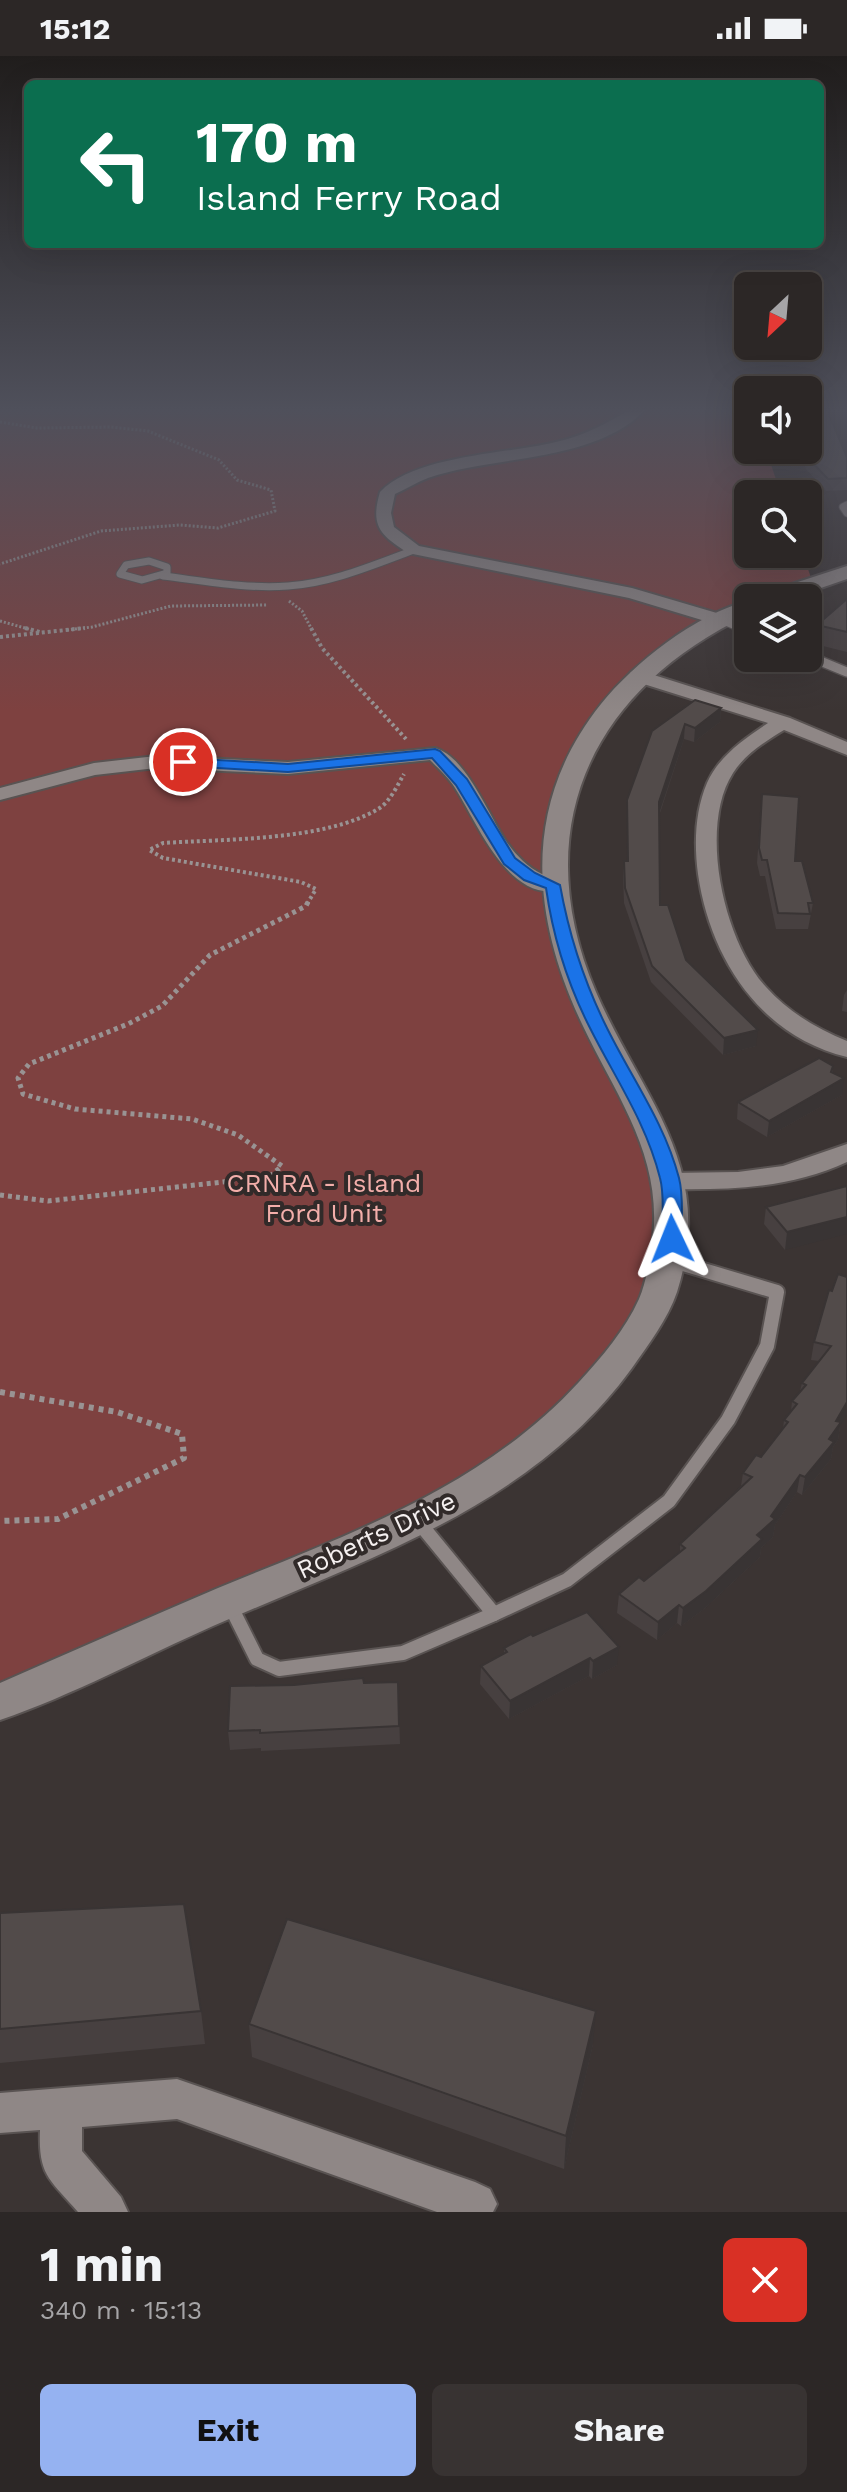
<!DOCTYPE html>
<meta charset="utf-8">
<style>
:root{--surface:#2c2726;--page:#383332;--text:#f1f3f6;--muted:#a6a5a7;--line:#484443;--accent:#95b2f1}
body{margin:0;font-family:"Work Sans",sans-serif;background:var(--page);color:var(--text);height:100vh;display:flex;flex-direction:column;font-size:30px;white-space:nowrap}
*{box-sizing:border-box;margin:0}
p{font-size:26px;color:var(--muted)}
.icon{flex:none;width:44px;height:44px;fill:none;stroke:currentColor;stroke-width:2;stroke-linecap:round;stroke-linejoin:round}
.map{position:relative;height:2156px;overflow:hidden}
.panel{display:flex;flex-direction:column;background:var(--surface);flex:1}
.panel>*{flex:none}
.guide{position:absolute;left:24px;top:24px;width:800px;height:168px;border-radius:12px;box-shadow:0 8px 32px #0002,0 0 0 2px var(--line);background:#0b6e4f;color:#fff;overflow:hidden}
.needle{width:52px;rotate:206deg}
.tools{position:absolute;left:734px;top:216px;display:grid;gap:16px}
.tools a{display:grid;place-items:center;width:88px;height:88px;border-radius:12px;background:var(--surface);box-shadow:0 8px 32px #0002,0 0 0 2px var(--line);font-size:40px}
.pin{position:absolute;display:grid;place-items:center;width:68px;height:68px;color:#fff;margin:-34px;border:4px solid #fff;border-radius:50%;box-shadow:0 2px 8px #0007}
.me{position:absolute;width:88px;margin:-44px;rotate:358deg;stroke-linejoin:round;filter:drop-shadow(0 0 6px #0008)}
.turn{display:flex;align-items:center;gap:28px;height:168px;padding:0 40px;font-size:36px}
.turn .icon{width:104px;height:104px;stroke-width:2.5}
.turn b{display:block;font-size:56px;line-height:68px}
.round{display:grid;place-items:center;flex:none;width:84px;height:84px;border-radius:12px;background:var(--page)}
.overview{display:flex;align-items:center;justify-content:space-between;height:136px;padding:0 40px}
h1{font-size:48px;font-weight:700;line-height:60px}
.button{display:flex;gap:16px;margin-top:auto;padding:16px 40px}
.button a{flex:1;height:92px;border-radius:12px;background:var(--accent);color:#111;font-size:32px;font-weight:700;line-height:92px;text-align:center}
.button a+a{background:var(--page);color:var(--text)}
.status{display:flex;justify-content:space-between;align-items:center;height:56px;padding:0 40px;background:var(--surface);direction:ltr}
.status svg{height:22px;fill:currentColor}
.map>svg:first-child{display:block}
</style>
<div class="status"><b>15:12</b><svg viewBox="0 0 49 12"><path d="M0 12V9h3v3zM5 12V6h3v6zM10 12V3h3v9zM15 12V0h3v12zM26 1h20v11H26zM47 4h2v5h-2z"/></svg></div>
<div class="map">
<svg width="847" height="2156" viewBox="0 0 847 2156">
<rect width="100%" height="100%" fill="#3b3433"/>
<path fill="#7e4140" d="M0,354h748v40h18l15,44h-33v60h55l9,27 -52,17h-12v5l-86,52 -60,64 -44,97 -1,98 116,285 -39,135 -98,119 -536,253z"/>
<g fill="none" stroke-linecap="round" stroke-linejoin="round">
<g stroke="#595352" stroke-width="9">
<g id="service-far2">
<path d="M847,449l-4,2 4,6"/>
<path d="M149,505l18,6v6l-25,7 -22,-6 6,-9z"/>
<path d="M163,520c41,5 83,13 125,10 44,-3 85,-21 126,-36"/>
<path d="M721,564l24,10"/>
</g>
</g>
<g stroke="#595352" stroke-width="12">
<g id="service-far1">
<path d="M740,572l8,3"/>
<path d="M808,600l39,16"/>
</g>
</g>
<g stroke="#595352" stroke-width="18">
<g id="service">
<path d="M417,1464l77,94 73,-34 102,-79 59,-81 39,-74 10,-54 -107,-32"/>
<path d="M230,1549l27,54 22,10 124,-16 91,-39"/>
</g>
</g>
<g stroke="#595352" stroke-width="4">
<g id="minor">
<path d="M629,354h16c-51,53 -151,45 -217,68 -11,4 -22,11 -33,16l-4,19 3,14 25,19 213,42 95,28 3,4 -3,4h-12l-86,-26 -221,-45c-28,-18 -38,-27 -28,-61 36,-37 127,-38 176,-50 27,-6 50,-18 73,-32z"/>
<path d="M638,614l152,48 57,24v13l-63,-25c-18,11 -39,24 -51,43 -35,54 -9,169 33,214 21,24 51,42 81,54v16c-87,-21 -137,-99 -149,-183 -4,-30 -3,-63 9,-91 12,-27 37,-44 61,-60l-137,-43 -2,-4 2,-4z"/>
<path d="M435,692c31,8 54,68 71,93 9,13 21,26 36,33 9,4 16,4 22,11l-3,5c-53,13 -84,-68 -106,-102 -6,-10 -16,-19 -25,-28l-142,14 -132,-6 -61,7 -95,25v-12l94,-25 62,-7 132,6z"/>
<path d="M847,1088v18c-55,26 -117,28 -177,27l-9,-2 -4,-6 4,-6 9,-2 68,-1 45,-6z"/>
<path d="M177,2023l298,103 15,7 7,15 -4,8h-56l-260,-93 -95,8v24l39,46 7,15h-50c-28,-33 -40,-36 -38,-82l-40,3v-40z"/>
</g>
</g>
<g stroke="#595352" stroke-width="4">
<g id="tertiary">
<path d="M847,510v13l-55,19h-31l3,-5z"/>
<path d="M748,545v14c-157,75 -222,213 -152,377 46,106 121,174 81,300 -9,27 -29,53 -45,76 -101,139 -268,192 -419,258 -70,31 -140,69 -213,94v-37c73,-32 145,-64 218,-95 129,-53 264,-100 361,-206 23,-25 46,-52 60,-83 6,-14 9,-31 12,-46 16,-92 -32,-151 -69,-229 -52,-110 -60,-221 19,-320 33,-41 95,-90 147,-103z"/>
</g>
</g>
<g stroke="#999393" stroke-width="3" stroke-dasharray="2 2" stroke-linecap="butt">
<path d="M0,366l37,6 74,-1 37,4 71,29 18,20 34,10 4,21 -57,17 -38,-3 -79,6 -101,33"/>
<path d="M289,545l13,10 10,19"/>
<path d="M0,565l32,9"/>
<path d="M67,574l25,-3 79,-21 96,-1"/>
</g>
<g stroke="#999393" stroke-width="4" stroke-dasharray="3 3" stroke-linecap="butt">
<path d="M25,572l15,4"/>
<path d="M311,572l11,20 84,91"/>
<path d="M0,581l85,-9"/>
<path d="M307,848l9,-15 -15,-7 -138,-24 -14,-8 14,-7c61,-4 162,-2 215,-34 12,-7 19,-23 26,-35"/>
</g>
<path stroke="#999393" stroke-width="5" stroke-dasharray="4 4" stroke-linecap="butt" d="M0,1139l48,6 221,-24 13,-11 -44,-31 -46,-16 -117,-10 -52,-15 -5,-16 11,-14 99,-40 34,-18 48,-51 96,-49 2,-4"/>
<path stroke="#999393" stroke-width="6" stroke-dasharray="5 5" stroke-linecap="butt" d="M0,1336l117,20 65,22 2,24 -126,61 -58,2"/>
<use href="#service-far2" stroke="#8f8786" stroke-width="7"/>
<use href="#service-far1" stroke="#8f8786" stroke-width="9"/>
<use href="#service" stroke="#8f8786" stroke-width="14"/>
<use href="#minor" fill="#8f8786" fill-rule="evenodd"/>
<use href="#tertiary" fill="#8f8786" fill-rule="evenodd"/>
</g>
<g fill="#474040">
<path d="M799,394l46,5 2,2v33l-21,1 -20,-22z"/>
<path d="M847,543v53l-32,-8 2,-19z"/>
<path d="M721,652l-1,14 -26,20 -10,-3 -24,74v92l26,55 70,86 -33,9 -72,-73 -27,-79 -1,-27 1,-15h3v-61l25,-69z"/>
<path d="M762,738l33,67 18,42 -5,26h-32l-11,-53h-5l-3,-13z"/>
<path d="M847,934v22l-5,-1 2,-16z"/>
<path d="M833,1010v6l9,23 -75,42 -30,-18 1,-17z"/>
<path d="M847,1130l-62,64 -21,-26 2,-17z"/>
<path d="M829,1234l11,136 -2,14 -5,7 -2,12 -29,36 -5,-3 -22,33 -2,12 -12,11 -1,9 -56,52 -23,17 -4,-3 -20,17 -40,-27 2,-19 25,-13 36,-29v-8l61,-58 2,-13 18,-16 22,-28 1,-9 7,-8 1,-11 8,-10 2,-8 17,-22 -8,-1 3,-18z"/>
<path d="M533,1580l84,29 -25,14 -3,-3 -80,43 -29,-35 1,-18 23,-12v-6z"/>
<path d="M398,1626l2,62 -139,7v-3l-31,2 -2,-19 136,-48z"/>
<path d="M0,1857l201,98 4,33 -205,19z"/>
<path d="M249,1968l344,20 -29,125 -312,-112z"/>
</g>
<g fill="#393434">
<path d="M721,652l-1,14 -26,20 1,-14z"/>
<path d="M685,668l-1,15 -26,78 1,-15z"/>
<path d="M758,974l-2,16 -33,9 1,-17z"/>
<path d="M833,1010l-2,16 13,-4 -2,17 -75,42 2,-16 62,-49z"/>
<path d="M847,1161v17l-62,16 2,-18z"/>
<path d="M847,1346v13l-7,11 -2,14 -5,7 -2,12 -29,36 3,-18 24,-38 7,-18z"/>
<path d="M800,1419l-3,17 -22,33 -2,12 -12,11 -1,9 -56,52 -23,17 2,-18 74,-73z"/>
<path d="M679,1549l-2,18 -20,17 1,-18z"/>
<path d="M619,1591l-2,18 -25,14 1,-18z"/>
<path d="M590,1602l-1,18 -80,43 1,-18z"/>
<path d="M596,1955l-3,33 -29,125 2,-33z"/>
</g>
<g fill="#524b4a" stroke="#393434" stroke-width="2">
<path d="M808,354h19l20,47v21l-19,1 -21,-22 -3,-7h4z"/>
<path d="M847,543v33l-30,-7z"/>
<path d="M695,644l26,8 -26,20 -10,-4 -26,78 1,103h8l18,55 72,70 -34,8 -72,-72 -27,-78 -1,-27h4l-1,-61 25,-69z"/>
<path d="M762,738l37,3 -4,64h7l11,42h-5l2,11 -32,-1 -11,-53h-5l-3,-12z"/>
<path d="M819,1002l14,8 -2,6 13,6 -75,43 -31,-19z"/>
<path d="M847,1130v31l-60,15 -21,-25z"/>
<path d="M838,1218l9,3v125l-11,19 5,1 -12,17 5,3 -29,35 -5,-2 -29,41 4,3 -18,16 5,4 -56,52 -23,17 -4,-3 -21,17 -39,-28 20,-17 5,4 41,-33 -5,-4 72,-67 -9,-4 13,-18 5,2 27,-35 -4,-2 13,-16 -5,-3 14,-16 -4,-2 29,-37 -17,-4 15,-52 3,1z"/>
<path d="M587,1556l32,35 -26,14 -3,-3 -80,43 -29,-35 26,-14 -3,-4 27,-14 2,2z"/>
<path d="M363,1622l1,5 34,-1 1,44 -139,7v-3l-32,1 2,-45 64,-1z"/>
<path d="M184,1848l17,107 -201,18v-116z"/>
<path d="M287,1863l309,92 -30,125 -317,-112z"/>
</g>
<linearGradient id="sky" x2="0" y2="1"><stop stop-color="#201d1c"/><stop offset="0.54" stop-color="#4f505b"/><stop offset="1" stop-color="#4f505b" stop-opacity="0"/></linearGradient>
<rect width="847" height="655" fill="url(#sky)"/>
<path fill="#1a73e8" stroke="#114b97" stroke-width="2" d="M435,693l5,2 27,28 48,79 20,15 25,12c9,50 23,94 45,139 25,52 59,97 74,154 5,19 2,42 3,61l-3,4 -7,2 -10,-6c0,-19 3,-43 -2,-61 -14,-56 -45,-100 -70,-150 -23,-45 -37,-91 -44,-140l-22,-8 -20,-16 -48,-79 -24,-27 -144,14 -105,-6 -7,-4 7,-4 105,6z"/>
<g text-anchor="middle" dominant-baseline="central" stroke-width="8" stroke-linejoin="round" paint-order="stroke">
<g font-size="26" fill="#f3aeaa" stroke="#312a29">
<text x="324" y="1127">CRNRA - Island<tspan x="324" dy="30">Ford Unit</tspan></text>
</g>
<g font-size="26" fill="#f5f0f0" stroke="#312a29">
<text transform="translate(376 1479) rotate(-25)">Roberts Drive</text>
</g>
</g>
</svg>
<div class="tools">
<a><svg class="needle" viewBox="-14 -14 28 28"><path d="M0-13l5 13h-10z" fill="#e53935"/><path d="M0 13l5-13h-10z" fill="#a6a5a7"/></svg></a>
<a><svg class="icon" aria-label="sound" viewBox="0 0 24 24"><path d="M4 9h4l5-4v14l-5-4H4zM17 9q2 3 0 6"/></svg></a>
<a><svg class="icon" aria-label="search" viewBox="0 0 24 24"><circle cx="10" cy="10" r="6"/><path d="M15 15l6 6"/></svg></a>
<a><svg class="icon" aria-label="layers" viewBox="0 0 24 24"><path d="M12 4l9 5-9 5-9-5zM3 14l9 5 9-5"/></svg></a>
</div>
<div class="pin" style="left:183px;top:706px;background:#d93025"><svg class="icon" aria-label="arrive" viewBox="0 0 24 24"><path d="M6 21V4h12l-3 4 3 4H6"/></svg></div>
<svg class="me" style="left:672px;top:1183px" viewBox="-20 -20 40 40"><path d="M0-17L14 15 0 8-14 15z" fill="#1a73e8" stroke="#fff" stroke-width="4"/></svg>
<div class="guide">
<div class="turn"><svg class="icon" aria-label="left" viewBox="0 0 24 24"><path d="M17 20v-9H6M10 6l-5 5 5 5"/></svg><div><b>170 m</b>Island Ferry Road</div></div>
</div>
</div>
<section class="panel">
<div class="overview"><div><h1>1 min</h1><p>340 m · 15:13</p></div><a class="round" style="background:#d93025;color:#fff"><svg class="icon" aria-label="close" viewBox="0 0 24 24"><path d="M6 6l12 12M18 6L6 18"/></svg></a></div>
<div class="button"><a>Exit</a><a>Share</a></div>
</section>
